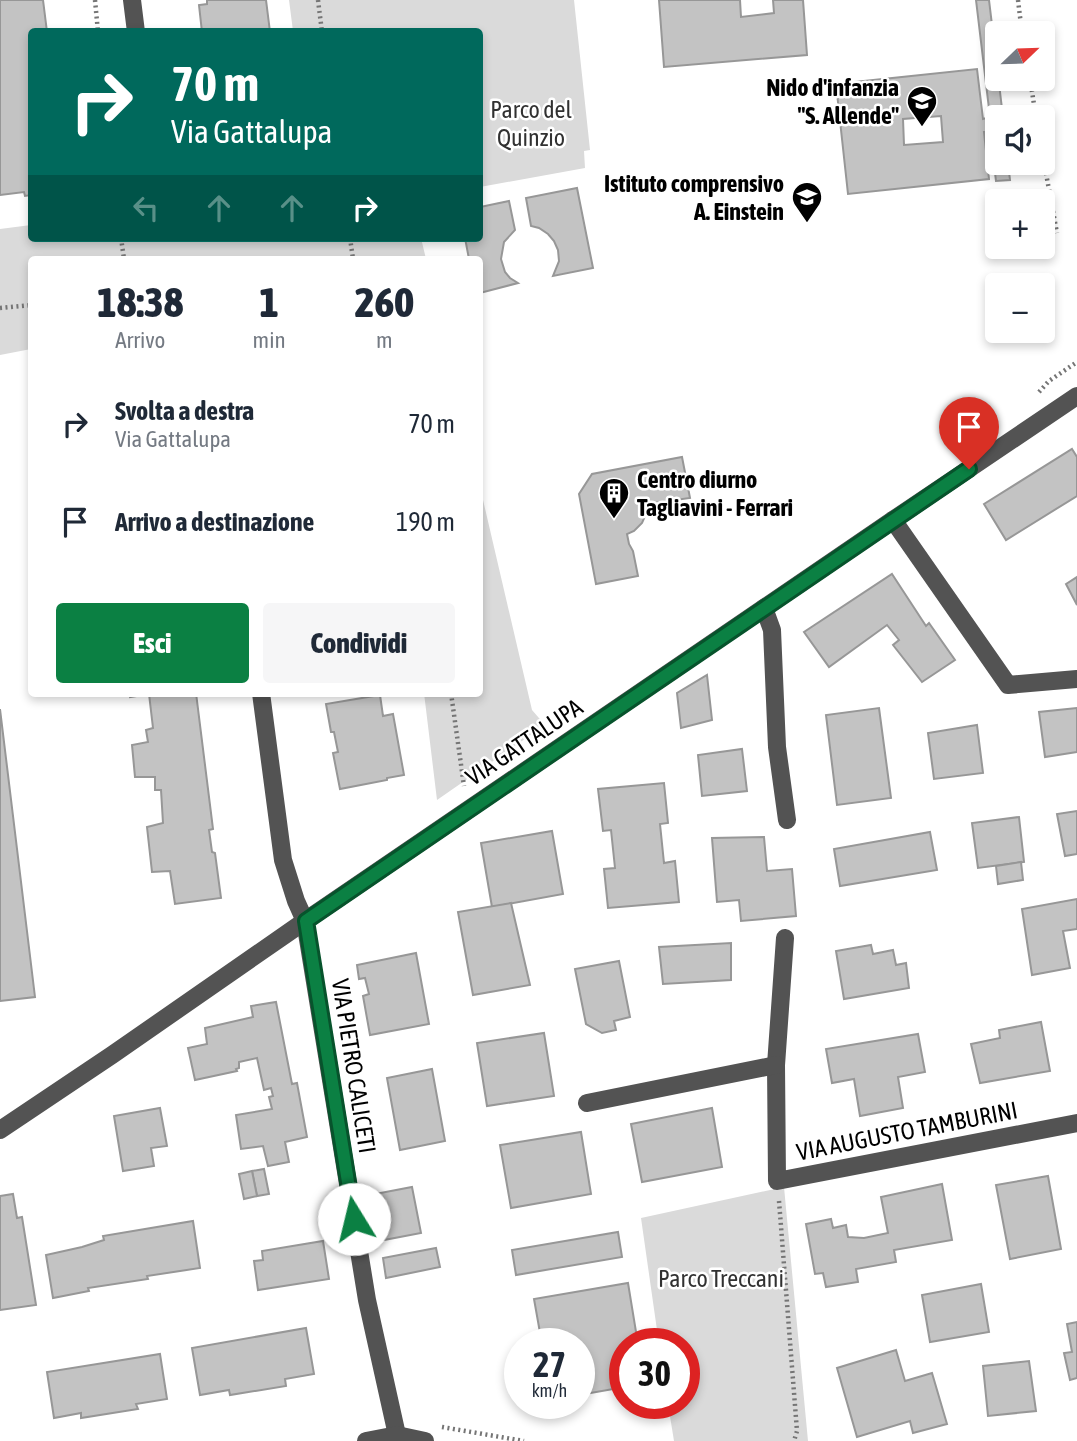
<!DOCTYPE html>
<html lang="it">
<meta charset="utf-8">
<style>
:root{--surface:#fff;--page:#f6f6f7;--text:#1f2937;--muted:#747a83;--accent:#0b8043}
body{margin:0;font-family:"Asap Condensed",sans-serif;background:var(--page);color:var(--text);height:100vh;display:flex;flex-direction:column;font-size:26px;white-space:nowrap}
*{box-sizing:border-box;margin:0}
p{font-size:23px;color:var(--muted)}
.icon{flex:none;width:38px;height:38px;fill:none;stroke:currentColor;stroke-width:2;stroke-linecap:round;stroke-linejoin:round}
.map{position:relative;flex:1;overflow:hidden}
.drawer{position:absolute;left:28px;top:256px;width:455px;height:441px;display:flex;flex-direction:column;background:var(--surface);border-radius:7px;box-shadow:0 4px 10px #0003}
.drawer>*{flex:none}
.banner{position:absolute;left:28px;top:28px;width:455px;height:214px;border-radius:7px;box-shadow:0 4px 10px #0003;background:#00695c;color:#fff;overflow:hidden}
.needle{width:46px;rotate:67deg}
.controls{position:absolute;left:985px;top:21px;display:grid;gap:14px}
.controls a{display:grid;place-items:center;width:70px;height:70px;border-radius:7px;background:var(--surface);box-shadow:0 4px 10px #0003;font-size:35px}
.speed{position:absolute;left:504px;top:1328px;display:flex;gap:14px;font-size:35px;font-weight:700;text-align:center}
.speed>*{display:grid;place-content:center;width:91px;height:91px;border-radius:50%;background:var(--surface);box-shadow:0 4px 10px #0003;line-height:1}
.speed small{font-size:18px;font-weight:400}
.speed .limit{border:10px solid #d22;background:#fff;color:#111}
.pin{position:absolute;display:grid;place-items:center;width:60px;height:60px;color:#fff;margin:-72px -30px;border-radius:50% 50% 50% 0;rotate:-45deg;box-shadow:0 0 7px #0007}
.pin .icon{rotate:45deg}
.me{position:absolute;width:77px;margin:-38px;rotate:351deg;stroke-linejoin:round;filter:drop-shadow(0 0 5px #0008)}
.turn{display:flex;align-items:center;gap:24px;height:147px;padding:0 28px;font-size:32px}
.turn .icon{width:91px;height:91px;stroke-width:2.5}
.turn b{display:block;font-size:49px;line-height:60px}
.lanes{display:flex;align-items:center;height:66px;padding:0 28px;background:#0003;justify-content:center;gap:35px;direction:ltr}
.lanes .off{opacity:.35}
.eta{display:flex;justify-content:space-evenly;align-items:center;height:119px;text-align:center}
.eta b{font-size:42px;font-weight:800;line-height:49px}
.primary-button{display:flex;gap:14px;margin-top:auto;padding:14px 28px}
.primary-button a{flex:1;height:80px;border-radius:7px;background:var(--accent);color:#fff;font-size:28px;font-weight:800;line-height:80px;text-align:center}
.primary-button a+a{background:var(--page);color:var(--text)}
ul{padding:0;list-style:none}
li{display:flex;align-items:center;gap:21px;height:98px;padding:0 28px}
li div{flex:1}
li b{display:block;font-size:26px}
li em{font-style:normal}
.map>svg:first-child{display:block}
</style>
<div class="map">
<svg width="1077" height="1441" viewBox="0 0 1077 1441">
<rect width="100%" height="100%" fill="#fff"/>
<g fill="#dadada">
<path d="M289,0h285l16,150 -6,1 1,17 -105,19v-155l-187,-1z"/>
<path d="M31,225l1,13h389l5,21h-394l-1,90 -31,6v-126z"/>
<path d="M480,487l52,223 13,15 -108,75 -13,-107h56z"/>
<path d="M784,1187l24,254h-134l-6,-37h16v-60h-25l-18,-126z"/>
</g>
<g fill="#c3c3c3" stroke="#979797" stroke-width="2" fill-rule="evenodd">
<path d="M0,0h43l4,32h-15v163l-7,1 -1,-4 -24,3z"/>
<path d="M207,0h59l4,32h-68l-3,-27 8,-1z"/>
<path d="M659,0h81l1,17 33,-4 -1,-13h30l4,55 -143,12z"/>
<path d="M976,0h13l14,117h-5v46h10l2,17 -14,1 -6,-49h-6l5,47 -141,15 -12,-110 141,-15 6,50 7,-2zM941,116l2,26 -39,3 -1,-26z"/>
<path d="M577,188l16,80 -40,8 6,-15 -1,-11 -4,-9 -6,-7 -9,-6 -8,-2 -5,-28z"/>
<path d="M509,201l6,29 -11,12 -3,17 4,13 5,6 8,5 -38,10v-34h-11l-4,-21h15v-31z"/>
<path d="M1072,449l5,8v39l-71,44 -22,-36z"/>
<path d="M682,457l8,41 -43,6 -1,10 -4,9 -8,8 -7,3 2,10 4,7 5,25 -42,8 -17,-90 13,-20z"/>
<path d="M892,574l34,52 3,-3 26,37 -33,22 -29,-37 6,-5 -12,-15 -58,42 -25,-35z"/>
<path d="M1077,577v28l-11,-21z"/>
<path d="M707,675l5,45 -31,8 -4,-35z"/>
<path d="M129,693h67l17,136 -4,1 3,22 3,1 6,45 -46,6 -5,-33 -18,1 -5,-45 16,-4 -2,-33h-6v-13h-20l-3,-32 16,-3 -2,-12 7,-2 -4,-34 -19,3z"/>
<path d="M380,695l3,21 10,-2 11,61 -17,3v2l-47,9 -7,-36 5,-1 -4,-20h-3l-5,-28z"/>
<path d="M879,708l12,90 -54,7 -11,-90z"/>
<path d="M1077,708v44l-32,5 -6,-45z"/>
<path d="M0,709l35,288 -35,4z"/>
<path d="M977,725l6,48 -49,6 -6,-46z"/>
<path d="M742,749l5,42 -45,5 -4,-41z"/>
<path d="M664,783l4,40 -8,1 4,39 11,-2 4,41 -71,6 -4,-39 11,-1 -4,-38 -8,1 -5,-42z"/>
<path d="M1077,811v43l-12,2 -8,-42z"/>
<path d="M1019,817l5,45 -46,6 -6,-45z"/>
<path d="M552,831l11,63 -71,13 -11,-64z"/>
<path d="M930,832l7,38 -97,16 -6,-37z"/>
<path d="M764,837l3,34 25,-2 4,47 -55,5 -2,-21 -22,2 -5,-64z"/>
<path d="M1021,862l2,18 -25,4 -2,-18z"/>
<path d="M1077,899v30l-14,2 7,37 -38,7 -10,-66z"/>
<path d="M511,903l19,82 -57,10 -15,-83z"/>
<path d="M731,943v37l-68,4 -4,-37z"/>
<path d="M871,945l2,9 20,-4 3,15 10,-2 3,25 -65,11 -8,-48z"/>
<path d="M416,953l13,71 -59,11 -7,-39 6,-2 -4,-16 -6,1 -2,-14z"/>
<path d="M619,961l11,56 -16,4 2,9 -14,3 -16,-9 -11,-55z"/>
<path d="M276,1002l16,82 5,-1 10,54 -22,5 4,20 -21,4 -5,-20 -22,3 -5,-34 36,-6 -3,-12 4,-1 -2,-8 -7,2 -7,-32 -18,4v6l-3,1 1,2 -42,9 -7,-32 19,-4 -2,-16 48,-11 -2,-11z"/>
<path d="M1041,1022l9,49 -70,12 -9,-39 29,-6 -1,-8z"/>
<path d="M544,1033l10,63 -67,10 -10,-63z"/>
<path d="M918,1034l7,38 -27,5 5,31 -43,8 -6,-37 -22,4 -6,-34z"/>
<path d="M432,1069l13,72 -45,9 -13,-72z"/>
<path d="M160,1108l7,38 -16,2 3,18 -31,5 -9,-55z"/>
<path d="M712,1108l10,59 -80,15 -11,-58z"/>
<path d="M581,1132l10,62 -80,14 -11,-63z"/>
<path d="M264,1169l5,25 -12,2 -5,-25z"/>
<path d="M252,1171l5,25 -13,3 -5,-25z"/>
<path d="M1048,1176l13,73 -51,10 -14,-74z"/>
<path d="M942,1184l10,56 -58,10 2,12 -40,7 2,13 -32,5 -3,-14 -8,1 -9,-50 25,-5 2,9 13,-3 2,12 16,1 24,-5 -7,-36z"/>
<path d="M412,1187l9,46 -37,7 -9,-46z"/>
<path d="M13,1194l4,24 5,-1 14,88 -36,5v-114z"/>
<path d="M193,1221l7,47 -53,8 1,3 -60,9 1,3 -36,7 -7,-43 36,-8 22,-7 -1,-4z"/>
<path d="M618,1232l4,25 -106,18 -4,-25z"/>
<path d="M323,1241l6,38 -71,11 -4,-29 9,-1 -1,-9z"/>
<path d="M436,1248l4,19 -54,11 -3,-20z"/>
<path d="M628,1283l10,61h-13v43l-46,8v-51h-37l-8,-45z"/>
<path d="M981,1284l8,48 -59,10 -8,-47z"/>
<path d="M1077,1322v56l-7,2 -6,-27 8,-1 -5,-28z"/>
<path d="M306,1328l8,46 -29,5 1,7 -56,9 -1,-5 -29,5 -8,-47z"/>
<path d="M896,1350l9,31 27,-8 15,51 -34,9 -3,-12 -53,16 -20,-69z"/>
<path d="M160,1354l7,45 -31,5 2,5 -57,9v-5l-27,5 -7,-46z"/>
<path d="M1029,1361l7,50 -48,5 -5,-50z"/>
</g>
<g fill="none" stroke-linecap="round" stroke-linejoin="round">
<g stroke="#757575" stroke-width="4.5" stroke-dasharray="2 3.5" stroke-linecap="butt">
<path d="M95,0l3,32"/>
<path d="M318,0l4,32"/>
<path d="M1018,0l4,33"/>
<path d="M1030,79l6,38"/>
<path d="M1043,157l14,76"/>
<path d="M121,238l3,21"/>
<path d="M350,238l3,21"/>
<path d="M0,308l32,-3"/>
<path d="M1039,392l10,-11 28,-19"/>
<path d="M451,693l13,93"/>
<path d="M779,1201l18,230 -3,10"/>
<path d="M442,1427l82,14"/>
</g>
<g stroke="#535353" stroke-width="18">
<path d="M132,0l4,32"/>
<path d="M893,520l115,165 69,-6"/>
<path d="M764,608l8,22 5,117 10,73"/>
<path d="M261,693l22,167 13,41 9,20 62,379 30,135"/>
<path d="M785,938l-9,127 1,116 300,-58"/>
<path d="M587,1103l189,-38"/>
<path d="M0,1130l112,-75 193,-134 588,-401 184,-124"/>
<path d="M366,1441l31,-6 28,6"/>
</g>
</g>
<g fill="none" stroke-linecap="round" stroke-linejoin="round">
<g stroke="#07532c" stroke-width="18">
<path id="route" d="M354,1219l-48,-298 663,-452"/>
</g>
<use href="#route" stroke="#0b8043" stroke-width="12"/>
</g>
<defs>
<g id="school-pin" transform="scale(1.575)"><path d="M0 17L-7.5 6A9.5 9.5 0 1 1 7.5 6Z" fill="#000" stroke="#fff"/><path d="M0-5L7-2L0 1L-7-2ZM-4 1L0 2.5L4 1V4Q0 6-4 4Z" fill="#fff"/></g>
<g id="building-pin" transform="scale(1.575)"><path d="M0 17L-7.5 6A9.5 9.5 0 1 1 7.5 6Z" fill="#000" stroke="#fff"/><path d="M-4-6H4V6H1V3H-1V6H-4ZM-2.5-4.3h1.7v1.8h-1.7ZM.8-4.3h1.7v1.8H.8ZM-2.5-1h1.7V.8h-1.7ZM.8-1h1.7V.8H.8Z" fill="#fff"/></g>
</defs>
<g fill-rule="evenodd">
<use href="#school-pin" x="922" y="101"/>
<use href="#school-pin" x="807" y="197"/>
<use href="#building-pin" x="614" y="493"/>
</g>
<g text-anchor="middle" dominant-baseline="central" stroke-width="5" stroke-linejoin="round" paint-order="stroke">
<g font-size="24" font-weight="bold" fill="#000" stroke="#fff" text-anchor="end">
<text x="899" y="87">Nido d'infanzia<tspan x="899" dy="28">"S. Allende"</tspan></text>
<text x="784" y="183">Istituto comprensivo<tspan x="784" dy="28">A. Einstein</tspan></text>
<text x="637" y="479" text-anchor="start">Centro diurno<tspan x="637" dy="28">Tagliavini - Ferrari</tspan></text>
</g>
<g font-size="24" fill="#313131" stroke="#fff">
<text x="531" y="109">Parco del<tspan x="531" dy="28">Quinzio</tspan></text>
<text x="721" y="1278">Parco Treccani</text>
</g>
<g font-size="24" fill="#000" stroke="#fff">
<text transform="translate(524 742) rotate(-34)">VIA GATTALUPA</text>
<text transform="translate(354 1066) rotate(81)">VIA PIETRO CALICETI</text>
<text transform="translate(907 1131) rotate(-11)">VIA AUGUSTO TAMBURINI</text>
</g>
</g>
</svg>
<div class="controls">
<a><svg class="needle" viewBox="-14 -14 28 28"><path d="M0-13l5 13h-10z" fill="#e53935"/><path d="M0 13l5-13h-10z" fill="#747a83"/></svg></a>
<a><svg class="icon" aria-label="sound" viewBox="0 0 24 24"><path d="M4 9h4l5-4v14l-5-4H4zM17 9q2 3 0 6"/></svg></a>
<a>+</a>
<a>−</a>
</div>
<div class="speed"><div>27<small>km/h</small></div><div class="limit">30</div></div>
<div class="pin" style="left:969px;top:469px;background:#d93025"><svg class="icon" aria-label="arrive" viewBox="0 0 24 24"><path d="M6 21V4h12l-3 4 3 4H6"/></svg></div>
<svg class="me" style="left:354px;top:1219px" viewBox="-20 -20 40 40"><circle r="19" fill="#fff"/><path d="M0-13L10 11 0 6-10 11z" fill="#0b8043"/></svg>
<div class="banner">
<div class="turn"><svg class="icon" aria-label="right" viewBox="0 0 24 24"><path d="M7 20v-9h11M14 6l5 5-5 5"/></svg><div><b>70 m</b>Via Gattalupa</div></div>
<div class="lanes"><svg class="icon off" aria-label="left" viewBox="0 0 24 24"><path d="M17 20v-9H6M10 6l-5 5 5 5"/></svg><svg class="icon off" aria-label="ahead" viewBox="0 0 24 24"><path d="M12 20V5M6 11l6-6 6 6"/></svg><svg class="icon off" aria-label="ahead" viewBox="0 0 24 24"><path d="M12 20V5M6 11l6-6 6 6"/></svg><svg class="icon" aria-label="right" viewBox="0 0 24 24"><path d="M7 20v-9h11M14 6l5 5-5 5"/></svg></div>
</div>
<section class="drawer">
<div class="eta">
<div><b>18:38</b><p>Arrivo</p></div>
<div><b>1</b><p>min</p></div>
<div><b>260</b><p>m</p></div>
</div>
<ul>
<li><svg class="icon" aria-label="right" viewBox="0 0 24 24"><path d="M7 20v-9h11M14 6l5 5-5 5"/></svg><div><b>Svolta a destra</b><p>Via Gattalupa</p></div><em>70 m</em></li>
<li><svg class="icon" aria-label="arrive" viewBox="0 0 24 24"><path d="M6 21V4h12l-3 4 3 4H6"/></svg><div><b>Arrivo a destinazione</b></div><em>190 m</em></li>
</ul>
<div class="primary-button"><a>Esci</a><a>Condividi</a></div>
</section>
</div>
